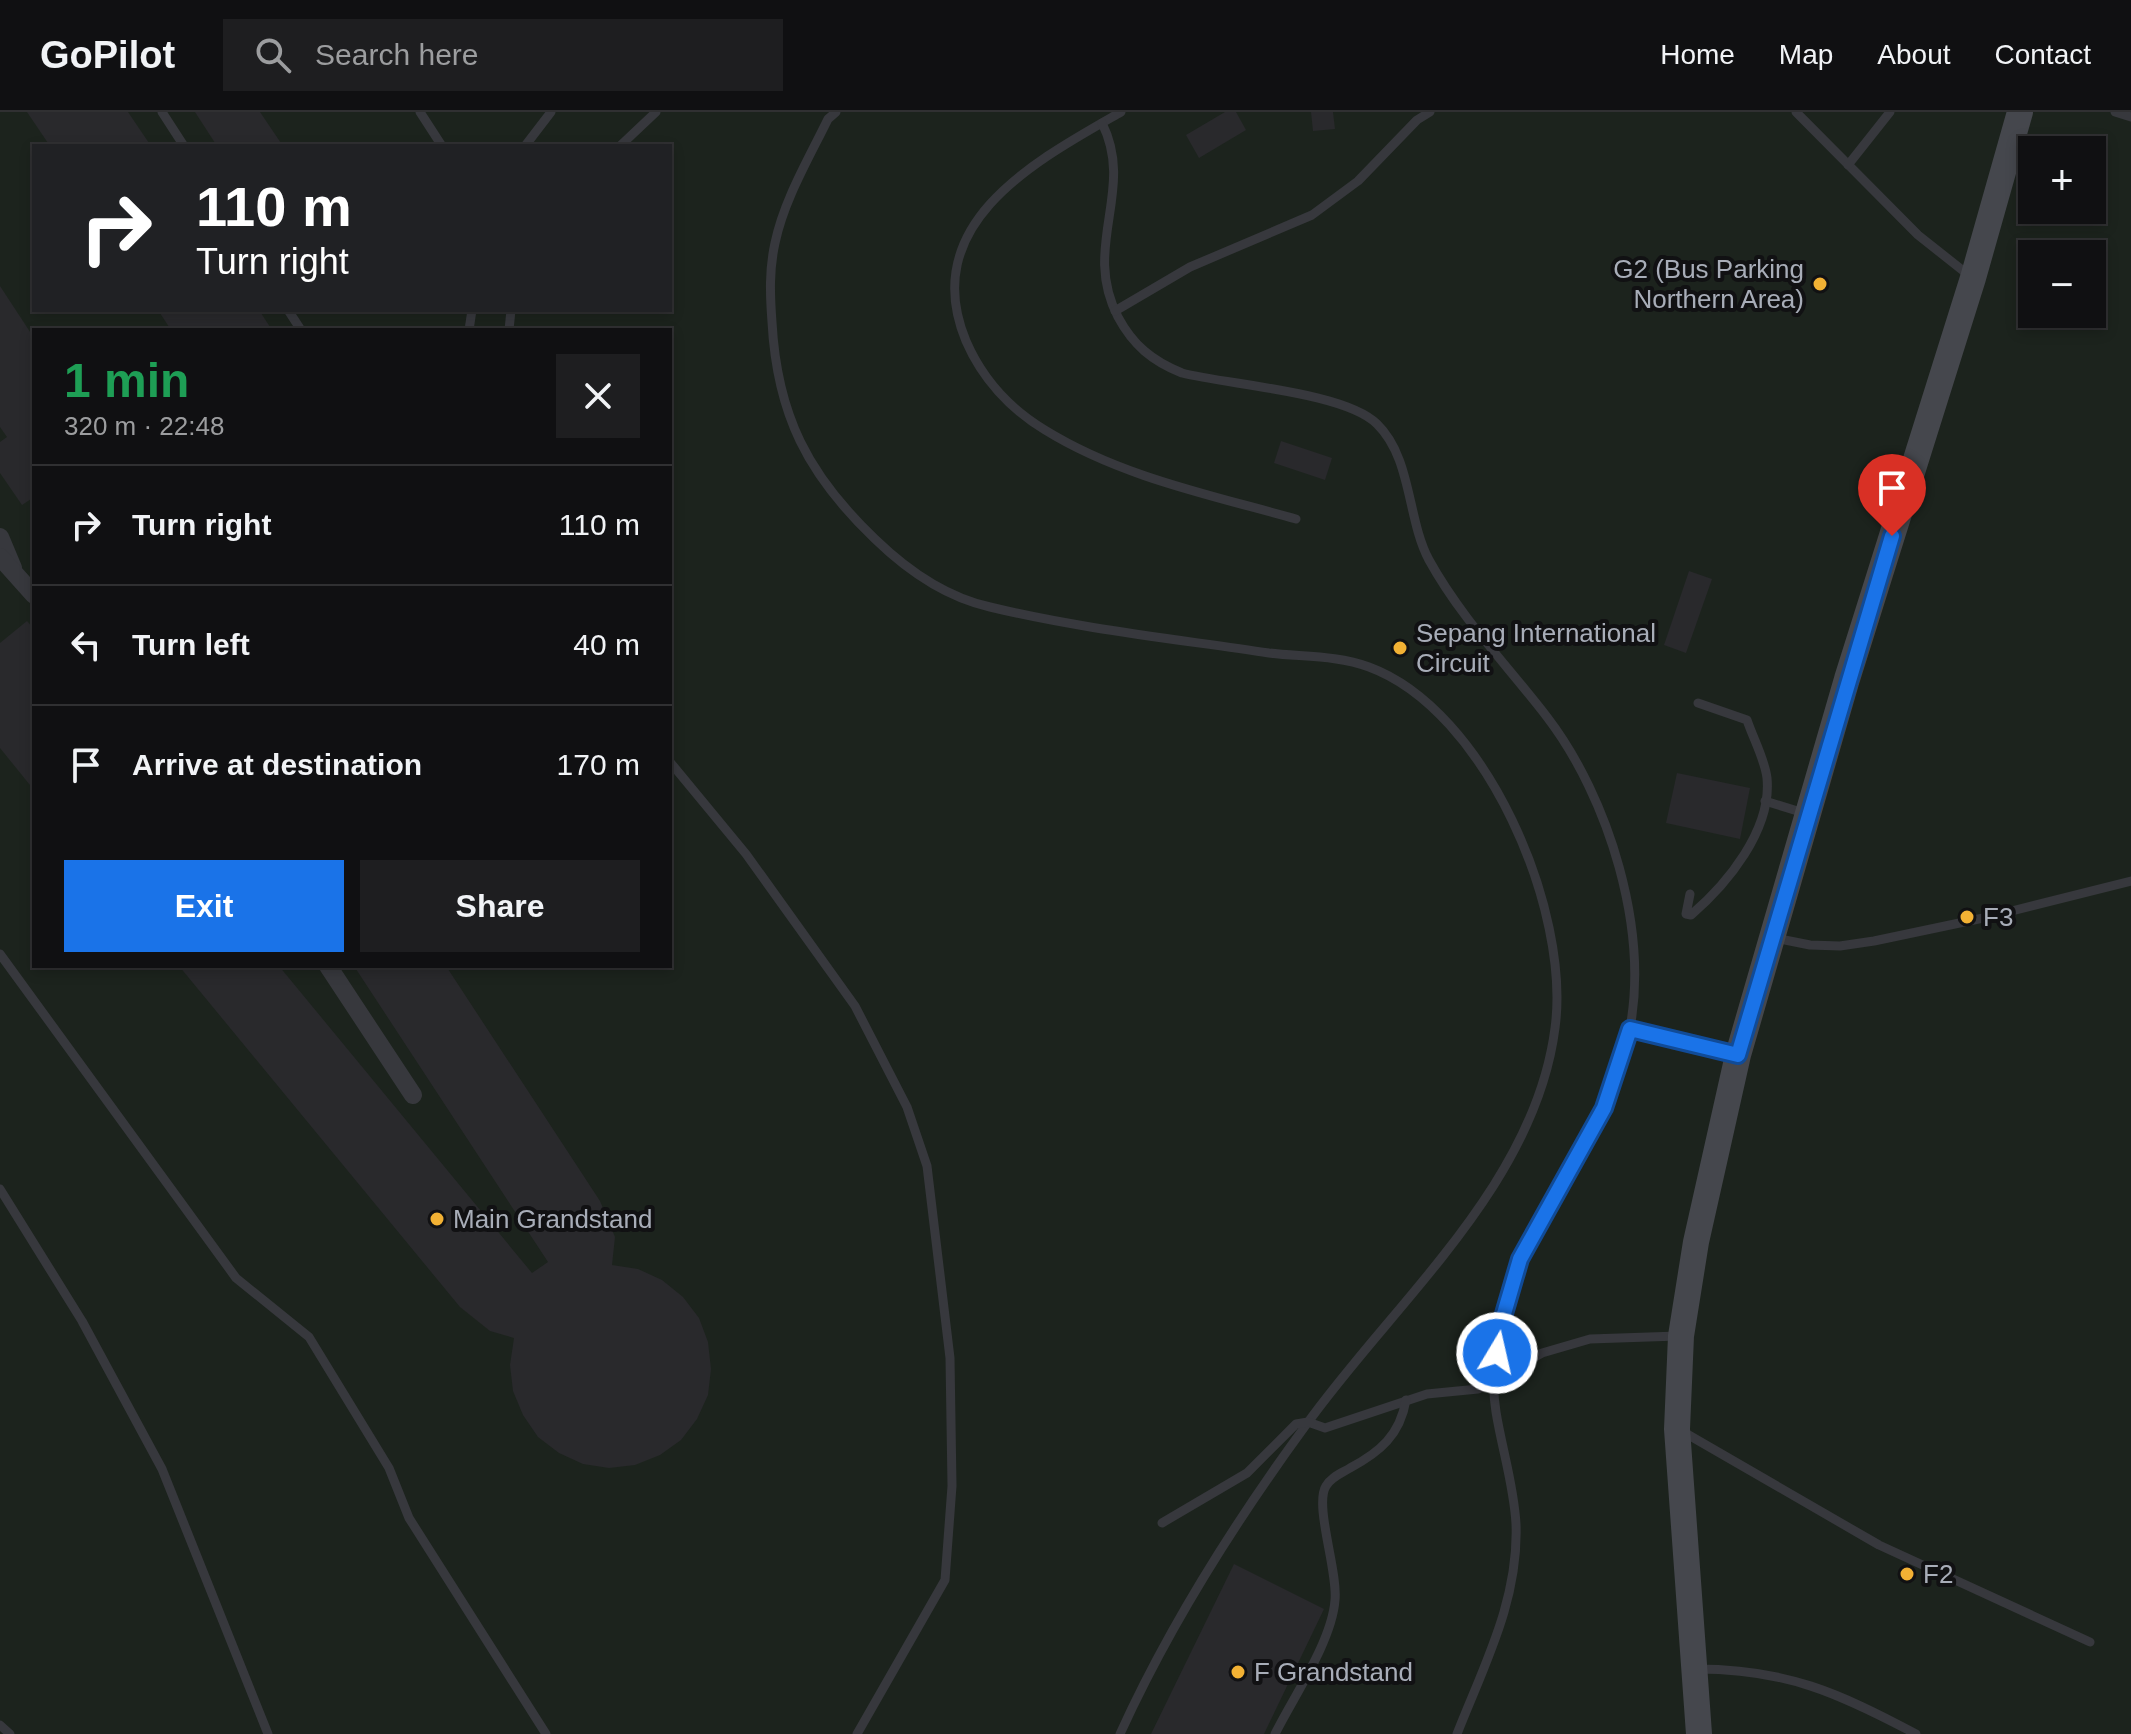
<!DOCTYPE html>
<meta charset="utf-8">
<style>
:root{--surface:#101012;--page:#1e1e20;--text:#f1f3f6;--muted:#9c9d9f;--line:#303032;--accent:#1a73e8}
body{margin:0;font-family:Helvetica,sans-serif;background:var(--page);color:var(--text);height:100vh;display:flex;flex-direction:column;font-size:30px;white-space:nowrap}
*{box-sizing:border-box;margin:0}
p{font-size:26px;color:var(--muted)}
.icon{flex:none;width:44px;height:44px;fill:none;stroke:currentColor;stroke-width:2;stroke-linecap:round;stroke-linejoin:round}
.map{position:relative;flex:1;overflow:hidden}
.side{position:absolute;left:32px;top:216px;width:640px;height:640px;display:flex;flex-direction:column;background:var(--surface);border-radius:0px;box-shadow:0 4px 12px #0003,0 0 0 2px var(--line)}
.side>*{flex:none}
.banner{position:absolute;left:32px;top:32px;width:640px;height:168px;border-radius:0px;box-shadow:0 4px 12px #0003,0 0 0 2px var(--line);background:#202124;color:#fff;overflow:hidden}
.buttons{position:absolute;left:2018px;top:24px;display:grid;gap:16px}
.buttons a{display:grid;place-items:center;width:88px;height:88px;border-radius:0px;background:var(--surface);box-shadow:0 4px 12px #0003,0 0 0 2px var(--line);font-size:40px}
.pin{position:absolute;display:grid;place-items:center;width:68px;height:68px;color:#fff;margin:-82px -34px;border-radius:50% 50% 50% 0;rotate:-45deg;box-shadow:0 0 8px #0007}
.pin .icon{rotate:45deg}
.me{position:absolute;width:88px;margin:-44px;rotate:9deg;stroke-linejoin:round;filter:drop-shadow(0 0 6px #0008)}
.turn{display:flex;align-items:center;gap:28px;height:168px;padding:0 32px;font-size:36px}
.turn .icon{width:104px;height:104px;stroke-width:2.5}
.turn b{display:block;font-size:56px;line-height:68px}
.round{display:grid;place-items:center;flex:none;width:84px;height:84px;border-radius:0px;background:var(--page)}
.headline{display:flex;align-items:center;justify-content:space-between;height:136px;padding:0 32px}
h1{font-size:48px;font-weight:700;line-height:60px;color:#1e9e55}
.action{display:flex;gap:16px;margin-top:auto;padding:16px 32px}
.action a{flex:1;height:92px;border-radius:0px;background:var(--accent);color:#fff;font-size:32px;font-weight:700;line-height:92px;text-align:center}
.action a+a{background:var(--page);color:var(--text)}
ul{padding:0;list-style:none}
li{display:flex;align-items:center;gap:24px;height:120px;padding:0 32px;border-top:2px solid var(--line)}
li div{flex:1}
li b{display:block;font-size:30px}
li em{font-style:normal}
header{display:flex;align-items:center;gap:48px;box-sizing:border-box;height:112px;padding:0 40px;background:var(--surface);border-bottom:2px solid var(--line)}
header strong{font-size:38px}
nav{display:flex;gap:44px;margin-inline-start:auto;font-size:28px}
.search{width:560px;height:72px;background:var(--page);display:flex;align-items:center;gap:20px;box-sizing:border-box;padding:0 28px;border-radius:0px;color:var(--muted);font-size:30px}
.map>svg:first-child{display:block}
</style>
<header>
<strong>GoPilot</strong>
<div class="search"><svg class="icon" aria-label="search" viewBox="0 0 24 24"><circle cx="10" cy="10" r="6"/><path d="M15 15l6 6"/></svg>Search here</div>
<nav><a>Home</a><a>Map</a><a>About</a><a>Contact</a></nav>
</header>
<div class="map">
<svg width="2131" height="1622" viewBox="0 0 2131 1622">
<rect width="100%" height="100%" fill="#161618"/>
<path fill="#1c231d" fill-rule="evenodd" d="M0,0h2131v1622h-2131zM34,34h636v164h-636zM2032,38h60v60h-60zM2032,142h60v60h-60zM34,218h636v636h-636z"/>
<g fill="#29292c">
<path d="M27,0h101l23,34h-101z"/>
<path d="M195,0h65l23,34h-66z"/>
<path d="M1225,0h11l10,18 -47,28 -13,-23z"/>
<path d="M1311,0h22l2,17 -22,2z"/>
<path d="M0,174l34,52v159l-12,8 -22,-32v-31l7,-5 -7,-10z"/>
<path d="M158,198h101l13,20h-101z"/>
<path d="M1281,329l51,17 -7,22 -51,-17z"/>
<path d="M1689,459l23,8 -26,74 -22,-8z"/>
<path d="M27,509l7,8v161l-34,-42v-105z"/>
<path d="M1677,661l73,15 -10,51 -74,-16z"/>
<path d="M179,854h100l253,307 16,-11 -194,-296h92l154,235 15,36 -3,28 26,4 24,11 21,17 16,21 9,24 3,27 -3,26 -11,24 -16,21 -21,15 -25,10 -26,3 -26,-4 -24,-11 -21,-16 -15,-22 -10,-24 -3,-26 4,-27 -24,-7 -30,-24z"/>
<path d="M1234,1452l90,45 -60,125h-113z"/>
</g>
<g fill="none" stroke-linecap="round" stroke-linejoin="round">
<g stroke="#37383d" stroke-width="9">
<path d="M162,0l22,34"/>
<path d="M420,0l22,34"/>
<path d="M836,0l-8,7c-19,39 -44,81 -53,124 -6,27 -5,52 -3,79 5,93 36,153 103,217 32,31 70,58 115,68 91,22 186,32 279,46 33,4 68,2 100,14 117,43 202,244 186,361 -20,157 -161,274 -249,397 -71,97 -136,199 -186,309"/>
<path d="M1121,0c-84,48 -204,111 -155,229 16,37 44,68 79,89 76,47 166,65 251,89"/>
<path d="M1796,0l122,123 53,42"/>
<path d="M2115,0l16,5"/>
<path d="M1102,11c34,68 -21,123 16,194 15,28 34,44 64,56 47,12 163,19 195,51 35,34 30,95 52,136 32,58 78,105 118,157 62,81 103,214 82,316 -21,106 -107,184 -128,289 -6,29 -10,61 -5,90 6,37 18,74 20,112 3,76 -32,141 -59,210"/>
<path d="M525,34l26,-34"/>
<path d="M620,34l36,-34"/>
<path d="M1848,53l42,-53"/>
<path d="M288,198l13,20"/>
<path d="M1115,199l75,-44 122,-52 46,-34 59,-61 13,-8"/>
<path d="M469,218l3,-20"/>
<path d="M509,218l2,-20"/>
<path d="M670,650l76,92 109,152 52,101 20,59 23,192 2,128 -7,94 -88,154"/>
<path d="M1765,689l39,12"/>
<path d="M1690,782l-4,20 5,1c36,-31 81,-85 76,-137 -2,-18 -14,-40 -20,-58l-49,-17"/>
<path d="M1775,826l35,7 30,1 34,-5 114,-24 143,-36"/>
<path d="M0,842l236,324 73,59 80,131 20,50 137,216"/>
<path d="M1630,917l106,25"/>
<path d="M0,1077l82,132 80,148 106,265"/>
<path d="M1680,1318l199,115 211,97"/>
<path d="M1162,1411l85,-50 49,-49 12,-2 17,6 102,-34 51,-5 64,-36 48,-14 88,-3"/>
<path d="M1697,1557c89,0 142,24 219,65"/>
<path d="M0,1613l10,9"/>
<path d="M1275,1622c19,-38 57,-93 60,-134 3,-29 -21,-95 -9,-114 5,-9 16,-13 24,-18 30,-16 50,-33 56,-68"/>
</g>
<g stroke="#37383d" stroke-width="18">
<path d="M0,425l13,31"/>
<path d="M0,445l34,38"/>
<path d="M328,854l85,129"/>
</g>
<path stroke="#45474d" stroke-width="26" d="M1699,1622l-22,-305 4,-93 15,-94 42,-187 109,-376 126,-401 47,-166"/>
</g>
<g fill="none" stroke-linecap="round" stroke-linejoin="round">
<g stroke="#114b97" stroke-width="20">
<path id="route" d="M1497,1241l4,-29 19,-65 84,-151 26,-79 108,26 154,-519"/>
</g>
<use href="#route" stroke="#1a73e8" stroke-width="14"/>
</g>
<g fill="#f2b134" stroke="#111113" stroke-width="3">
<circle cx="1820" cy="172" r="8"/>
<circle cx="1400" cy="536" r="8"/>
<circle cx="1967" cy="805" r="8"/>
<circle cx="437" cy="1107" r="8"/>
<circle cx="1907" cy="1462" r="8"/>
<circle cx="1238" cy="1560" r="8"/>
</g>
<g text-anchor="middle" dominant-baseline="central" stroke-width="8" stroke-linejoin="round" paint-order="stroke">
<g font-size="26" fill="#a8adb8" stroke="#111113" text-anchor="start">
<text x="1804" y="157" text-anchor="end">G2 (Bus Parking<tspan x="1804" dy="30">Northern Area)</tspan></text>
<text x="1416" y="521">Sepang International<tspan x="1416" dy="30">Circuit</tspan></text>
<text x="1983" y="805">F3</text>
<text x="453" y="1107">Main Grandstand</text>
<text x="1923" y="1462">F2</text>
<text x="1254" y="1560">F Grandstand</text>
</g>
</g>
</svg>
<div class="buttons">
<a>+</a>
<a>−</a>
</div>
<div class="pin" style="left:1892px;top:424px;background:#d93025"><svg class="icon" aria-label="arrive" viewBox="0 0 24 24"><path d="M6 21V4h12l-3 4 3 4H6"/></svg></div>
<svg class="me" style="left:1497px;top:1241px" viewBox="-20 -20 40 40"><circle r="17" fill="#1a73e8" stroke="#fff" stroke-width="3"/><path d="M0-11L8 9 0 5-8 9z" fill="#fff"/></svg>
<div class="banner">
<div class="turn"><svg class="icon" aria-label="right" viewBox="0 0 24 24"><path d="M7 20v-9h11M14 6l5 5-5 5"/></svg><div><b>110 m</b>Turn right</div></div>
</div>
<section class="side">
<div class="headline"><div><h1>1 min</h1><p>320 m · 22:48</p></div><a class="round"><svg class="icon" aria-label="close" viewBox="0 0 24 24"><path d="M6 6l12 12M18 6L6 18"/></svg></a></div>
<ul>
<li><svg class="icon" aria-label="right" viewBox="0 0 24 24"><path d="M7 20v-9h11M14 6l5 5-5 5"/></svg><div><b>Turn right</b></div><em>110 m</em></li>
<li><svg class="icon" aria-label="left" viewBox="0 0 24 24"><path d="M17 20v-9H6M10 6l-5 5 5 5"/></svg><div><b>Turn left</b></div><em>40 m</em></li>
<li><svg class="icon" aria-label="arrive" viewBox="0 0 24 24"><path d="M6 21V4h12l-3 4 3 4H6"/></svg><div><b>Arrive at destination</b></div><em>170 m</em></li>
</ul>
<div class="action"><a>Exit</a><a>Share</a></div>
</section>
</div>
